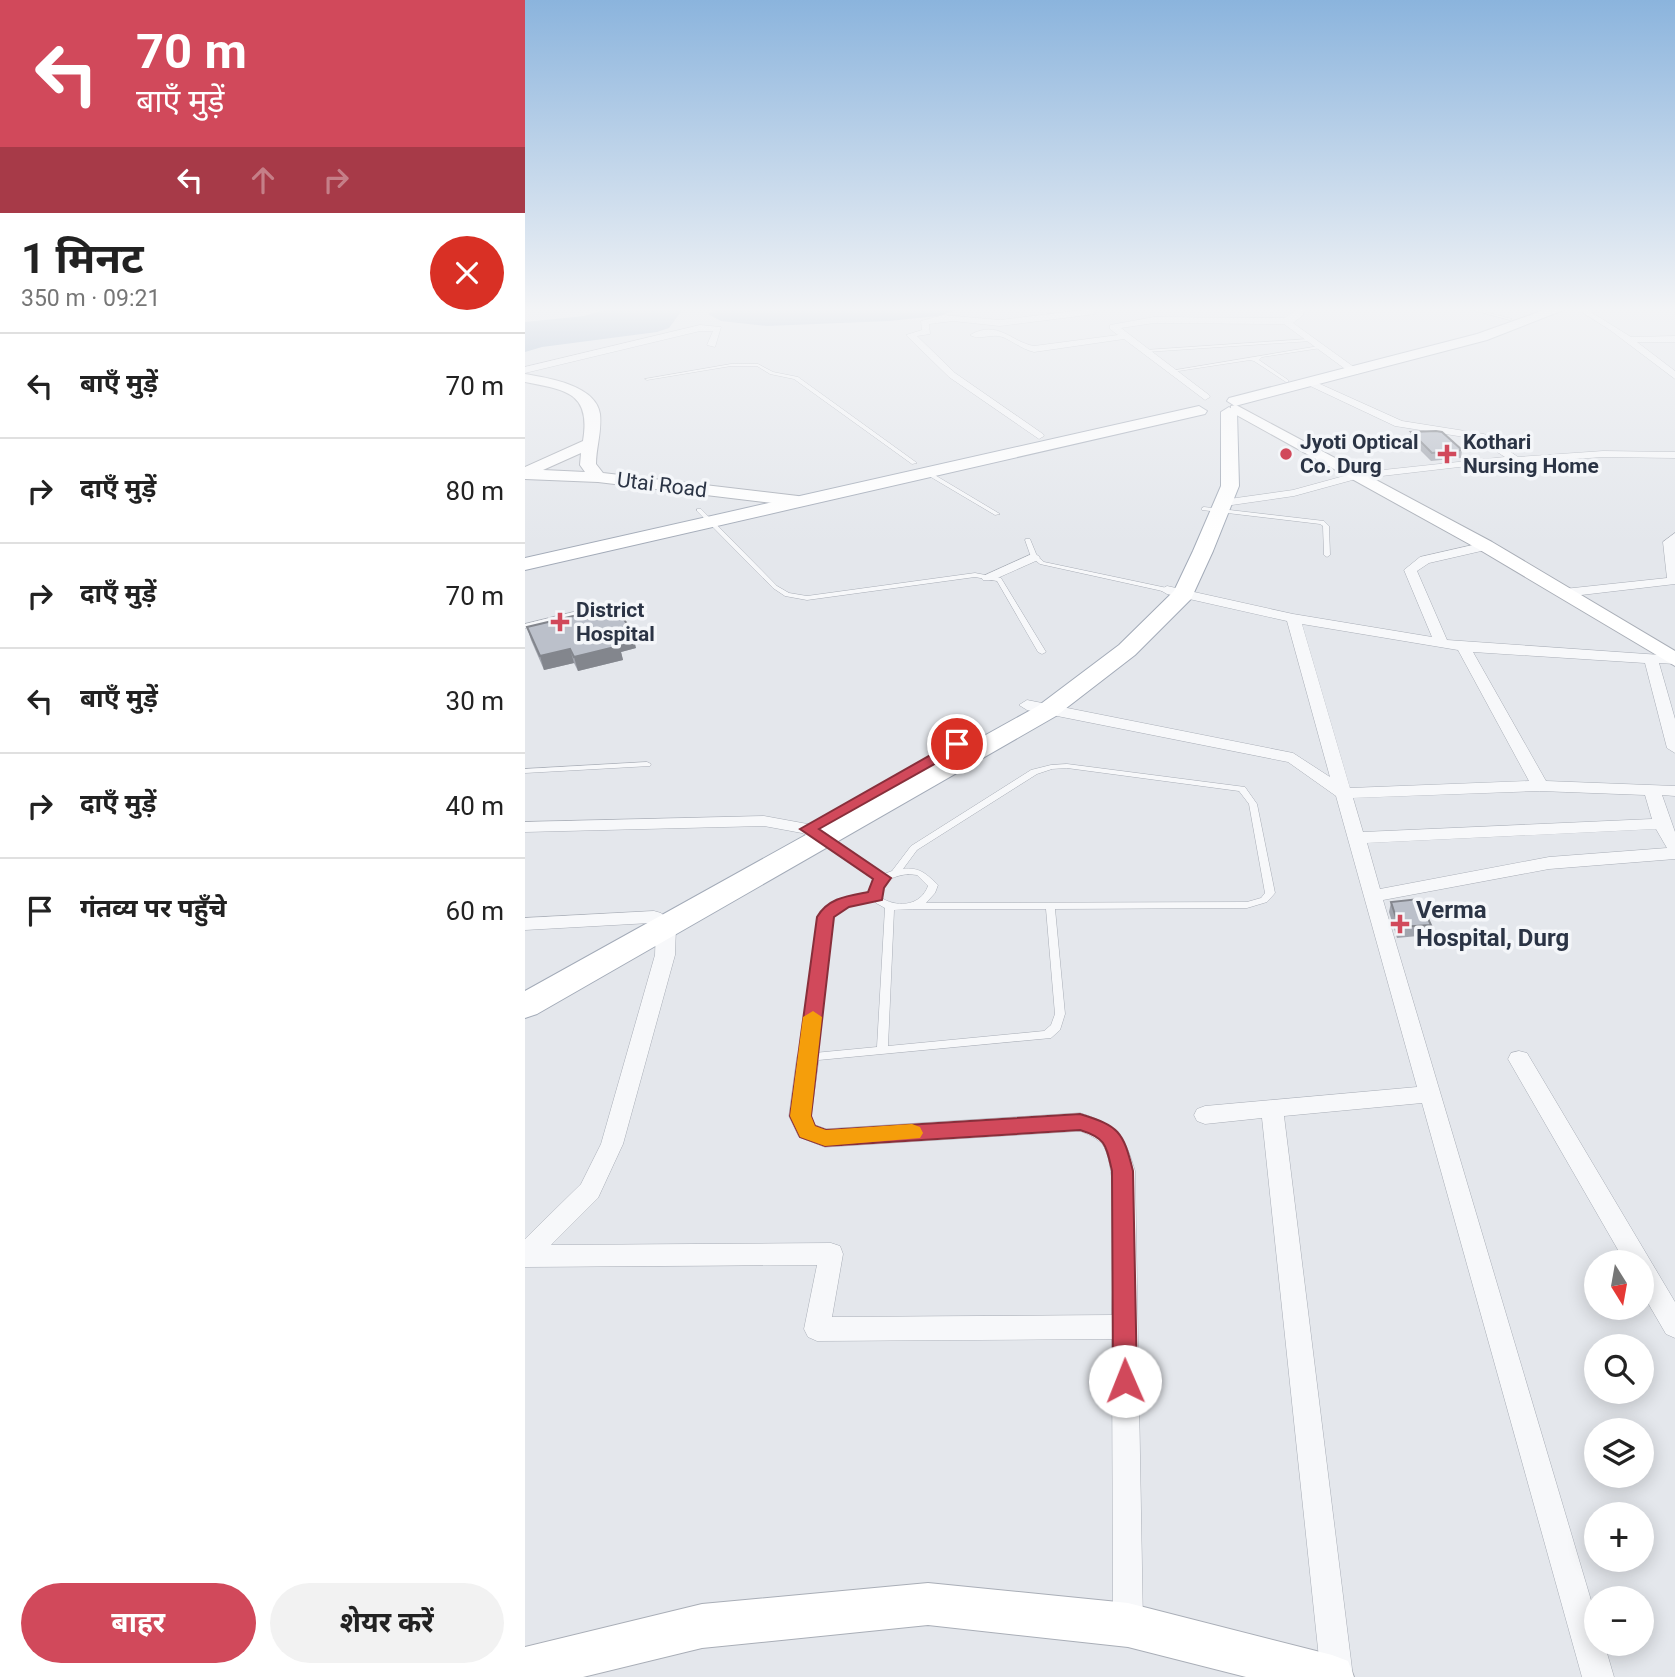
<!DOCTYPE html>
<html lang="hi">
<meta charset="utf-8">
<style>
:root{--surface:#fff;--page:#f2f2f2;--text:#222;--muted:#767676;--line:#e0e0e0;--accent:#d1495b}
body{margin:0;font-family:Roboto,"Noto Sans Devanagari",sans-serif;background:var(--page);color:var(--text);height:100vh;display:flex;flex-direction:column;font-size:26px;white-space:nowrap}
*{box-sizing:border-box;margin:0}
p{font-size:23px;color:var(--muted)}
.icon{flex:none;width:38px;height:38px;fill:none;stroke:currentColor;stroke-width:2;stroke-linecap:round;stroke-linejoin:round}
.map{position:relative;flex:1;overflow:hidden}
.sheet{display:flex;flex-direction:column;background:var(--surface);width:525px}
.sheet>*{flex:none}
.hud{background:#d1495b;color:#fff;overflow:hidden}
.needle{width:46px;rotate:169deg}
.buttons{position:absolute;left:1059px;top:1250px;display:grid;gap:14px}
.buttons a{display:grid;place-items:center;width:70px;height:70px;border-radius:50%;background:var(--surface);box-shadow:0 4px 18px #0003;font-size:35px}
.pin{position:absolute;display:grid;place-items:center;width:60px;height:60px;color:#fff;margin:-30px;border:4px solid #fff;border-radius:50%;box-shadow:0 2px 7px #0007}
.me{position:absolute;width:77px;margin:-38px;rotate:359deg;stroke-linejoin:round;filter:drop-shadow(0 0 5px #0008)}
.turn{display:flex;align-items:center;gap:24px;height:147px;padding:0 21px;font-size:32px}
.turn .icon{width:91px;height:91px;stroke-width:2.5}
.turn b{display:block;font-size:49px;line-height:60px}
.lanes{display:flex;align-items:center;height:66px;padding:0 21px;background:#0003;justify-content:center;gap:35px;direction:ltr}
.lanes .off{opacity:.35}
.round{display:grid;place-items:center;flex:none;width:74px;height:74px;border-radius:37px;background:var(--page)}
.summary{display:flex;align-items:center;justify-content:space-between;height:119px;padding:0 21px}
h1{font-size:42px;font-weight:700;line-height:52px}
.button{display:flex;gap:14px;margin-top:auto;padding:14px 21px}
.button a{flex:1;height:80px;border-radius:42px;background:var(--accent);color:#fff;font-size:28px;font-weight:700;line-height:80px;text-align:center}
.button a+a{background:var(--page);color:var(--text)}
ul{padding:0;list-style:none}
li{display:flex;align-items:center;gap:21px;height:105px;padding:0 21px;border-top:2px solid var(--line)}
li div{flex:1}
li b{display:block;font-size:26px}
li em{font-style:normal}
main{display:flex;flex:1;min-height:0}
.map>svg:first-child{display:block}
</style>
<main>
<section class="sheet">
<div class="hud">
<div class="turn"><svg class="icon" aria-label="left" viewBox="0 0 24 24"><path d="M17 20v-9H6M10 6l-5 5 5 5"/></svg><div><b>70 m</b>बाएँ मुड़ें</div></div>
<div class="lanes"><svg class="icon" aria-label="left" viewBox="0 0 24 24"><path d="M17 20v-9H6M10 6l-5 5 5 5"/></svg><svg class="icon off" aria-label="ahead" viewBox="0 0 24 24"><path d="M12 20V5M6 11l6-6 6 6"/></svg><svg class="icon off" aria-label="right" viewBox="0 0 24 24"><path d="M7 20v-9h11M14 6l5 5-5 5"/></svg></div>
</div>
<div class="summary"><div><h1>1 मिनट</h1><p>350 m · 09:21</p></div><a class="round" style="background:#d93025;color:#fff"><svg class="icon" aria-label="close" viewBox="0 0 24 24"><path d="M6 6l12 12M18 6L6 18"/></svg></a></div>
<ul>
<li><svg class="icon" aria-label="left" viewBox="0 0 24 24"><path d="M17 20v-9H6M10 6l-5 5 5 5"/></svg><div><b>बाएँ मुड़ें</b></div><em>70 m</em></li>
<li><svg class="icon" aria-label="right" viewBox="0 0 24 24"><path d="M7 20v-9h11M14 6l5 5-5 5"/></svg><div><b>दाएँ मुड़ें</b></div><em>80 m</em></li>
<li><svg class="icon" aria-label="right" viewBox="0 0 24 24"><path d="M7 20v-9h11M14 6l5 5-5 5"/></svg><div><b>दाएँ मुड़ें</b></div><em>70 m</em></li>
<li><svg class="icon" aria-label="left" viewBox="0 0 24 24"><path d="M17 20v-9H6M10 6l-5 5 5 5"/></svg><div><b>बाएँ मुड़ें</b></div><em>30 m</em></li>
<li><svg class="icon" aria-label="right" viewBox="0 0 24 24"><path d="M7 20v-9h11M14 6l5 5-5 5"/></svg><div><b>दाएँ मुड़ें</b></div><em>40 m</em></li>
<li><svg class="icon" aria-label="arrive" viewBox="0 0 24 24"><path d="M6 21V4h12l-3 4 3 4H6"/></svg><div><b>गंतव्य पर पहुँचे</b></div><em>60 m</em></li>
</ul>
<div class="button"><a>बाहर</a><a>शेयर करें</a></div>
</section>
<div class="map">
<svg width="1150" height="1677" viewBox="0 0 1150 1677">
<rect width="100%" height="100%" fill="#e4e7ec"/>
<g fill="#9fb4cc">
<path d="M82,309h76l-14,19 -12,4 -115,15 -17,5v-30l59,-6z"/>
<path d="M185,309h252l-25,7 -48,5 -122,5 -46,-5 -13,-7 6,-3z"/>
</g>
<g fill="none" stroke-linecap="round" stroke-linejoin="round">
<g stroke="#a9aeb7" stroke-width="1">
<g id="lane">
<path d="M944,309h5l38,10 -2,1z"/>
<path d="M784,339l2,2 -165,11 -2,-1 2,-1z"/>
<path d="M794,346h2v2l-59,9 -3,3 29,20v2h-2l-32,-21 -4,-1 -78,12 -2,-1z"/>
<path d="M206,364h27l15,8 25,5 119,86 -5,1 -118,-85 -24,-5 -13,-8h-26l-84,14 -2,-1z"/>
<path d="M399,471h4l72,43 -5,1 -71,-42z"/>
<path d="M679,507l120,14 5,5 1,29 -3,2 -3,-2 -1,-29 -3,-2 -118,-14v-2z"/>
<path d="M172,509h4l76,77 12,7 18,3 168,-23 26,5 45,74 -4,2 -4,-2 -41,-71 -22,-4 -168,23 -22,-4 -12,-8 -76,-77z"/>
<path d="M501,539h4l7,17 7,6 123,26 3,2 -3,2 -127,-28 -9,-7 -6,-17z"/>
<path d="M81,604l2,1v2l-83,21v-4z"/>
<path d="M122,762l4,2 -1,2 -125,7v-4z"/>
<path d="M542,764l178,23 12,17 18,89 -8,9 -20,6 -192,1 10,105 -5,16 -9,8 -243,23 -4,-1 -1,-3 17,-140c13,-17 31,-20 51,-23l-1,-2 8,-13 -58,-39 -1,-2 1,-2h6l58,38 8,-3 19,-25 120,-76 20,-5zM542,768l172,23 10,13 16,89 -4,5 -14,4 -321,1 9,-10 3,-8 -2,-2c-11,-10 -17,-16 -33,-14l14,-19 120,-76 15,-5zM383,874l9,1 11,11c-7,19 -28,22 -45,13l-3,-7c4,-13 15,-16 28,-18zM349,899l2,4 9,5 -8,139 -63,6 16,-136c11,-13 27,-14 44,-18zM388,909h133l9,105 -4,11 -7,6 -156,15 6,-136z"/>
</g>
</g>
<g stroke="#a9aeb7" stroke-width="1">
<g id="street">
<path d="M567,309l3,5 -95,12 -47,-5 -24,3 1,10 -13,2 38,37 88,61 1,2 -5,3 -90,-62 -43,-42 16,-5 -1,-9 22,-6 57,5z"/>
<path d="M772,309h8l-2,6 -10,8 65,47v4h-6l-68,-50 -130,-1 -33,5 88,67 1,2 -5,3 -81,-61 -90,13c-14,-3 -26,-15 -36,-16 -10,-1 -20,4 -28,-1 28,-16 41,7 64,11l84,-11 -8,-6v-4l44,-8 131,1z"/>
<path d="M1052,309h9l45,28 44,-1v6h-38l38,29v8l-65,-49z"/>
<path d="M175,325l21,2 -6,20 -8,-2 6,-14h-13l-175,42v-6z"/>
<path d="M786,380l91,41 82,13 34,23 85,-6 72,1v6l-72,-1 -144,10 -103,12 -62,17 -76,11 -2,-3 6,-4 71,-10 62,-17 150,-16 -28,-18 -82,-13 -87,-41 -2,-2z"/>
<path d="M1150,533v51l-111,13 -7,-4 7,-4 103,-11 -4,-36z"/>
<path d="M961,542l6,4 -2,3 -61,14 -12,8 30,69 228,16v8l-16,-1 16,56v34l-8,-5 -22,-85 -172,-11 73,129 129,5v10l-13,-1 13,37v27l-126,10 -166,31 213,717v26h8l10,34h-32l-160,-574 -138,13 69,561h-32l-59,-559 -57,6 -8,-3 -3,-6 3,-6 8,-3 212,-19 -81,-291 -48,-34 -261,-52 -8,-5 8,-5 266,53 37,24 -43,-156 -120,-27 -7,-4 7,-4 126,28 139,23 -28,-67 16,-13zM777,624l156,26 71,131 -179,7zM1015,791l105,4 7,24 -289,13 -10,-34zM1131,829l11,19 -118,9 -169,32 -13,-46z"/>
<path d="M509,553l6,4 -2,3 -45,20h-10l-2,-3z"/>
<path d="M239,816l49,9 18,12 -9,5 -20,-9 -38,-7 -239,6v-10z"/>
<path d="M129,911l7,2 15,14 -1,28 -52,189 -25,54 -47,47 280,-2 9,3 3,8 -11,63 280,-2c0,-34 8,-146 -9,-170 -6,-7 -15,-11 -23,-14l-255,16 -26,-10 -10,-21 8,-59 3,-6 8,-2 8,2 3,6 -8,59 4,9 11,4 254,-16c37,12 44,21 55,58l8,454 -4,11 -11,4 -11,-4 -4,-11 -1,-286 -295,2 -9,-4 -4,-8 13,-64 -292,2v-28l56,-55 20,-40 54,-189 1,-26 -6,-6 -125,7v-12z"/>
<path d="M994,1051l8,2 148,249v36l-9,-4 -25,-43v-29h-16l-117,-203 3,-6z"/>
</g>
</g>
<g stroke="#a9aeb7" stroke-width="2">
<g id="secondary">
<path d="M0,374c23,4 71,11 75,40 2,17 -4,34 -4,50l7,9 195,23 8,5 -8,5 -200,-24 -73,-3v-12l58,-26c8,-48 -16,-51 -58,-59zM56,453l-1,12 5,7 -42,-2z"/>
<path d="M711,405l256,137 183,109v15l-195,-116 -249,-138v-6z"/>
<path d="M403,1583l200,20 204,52 16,6 6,16h-108l-118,-30 -200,-22 -226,23 -119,29h-58v-30l177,-43z"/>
</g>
</g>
<g stroke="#a3abb8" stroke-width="2">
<g id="primary">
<path d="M1022,309h19l-79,31 -252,66 -8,-5 2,-3 248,-64z"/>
<path d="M674,406l8,5 -2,3 -680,156v-12z"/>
<path d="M704,407l8,5 2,74 -26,65 -22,48 -56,56 -79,61 -519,298 -12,4v-27l513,-285 81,-61 55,-54 19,-40 28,-65v-74z"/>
</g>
</g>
<use href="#lane" fill="#f7f8fa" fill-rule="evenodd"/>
<use href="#street" fill="#f7f8fa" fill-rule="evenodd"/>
<use href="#secondary" fill="#fff" fill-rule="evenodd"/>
<use href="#primary" fill="#fff" fill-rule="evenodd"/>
</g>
<g fill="#a1a5ae">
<path d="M886,432l51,18 -1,8 -30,3 -21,-21z"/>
<path d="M2,627l109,21 -15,4 2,8 -45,11 -4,-8 -30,7 -13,-30z"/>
<path d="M866,902l40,23 -3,10 -31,3 -8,-26z"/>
</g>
<g fill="#83868d">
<path d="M108,634l3,14 -15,4 2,8 -45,11 -4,-14 41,-19z"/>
<path d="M45,649l4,14 -30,7 -4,-14z"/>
</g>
<g fill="#bbc0ca" stroke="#83868d" stroke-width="2">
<path d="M911,431l6,1 20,18 -30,3 -21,-21z"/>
<path d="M91,606l17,28 -18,4 4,8 -45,11 -4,-8 -30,7 -13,-29z"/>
<path d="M894,899l12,26 -32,2 -8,-25z"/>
</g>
<linearGradient id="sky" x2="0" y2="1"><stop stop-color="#8bb4dd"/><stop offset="0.57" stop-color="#f3f4f6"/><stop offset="1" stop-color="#f3f4f6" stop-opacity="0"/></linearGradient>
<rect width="1150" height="543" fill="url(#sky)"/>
<path fill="#d1495b" stroke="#882f3b" stroke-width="2" d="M432,740l6,1v7l-144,81 72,49 -7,10 -2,12 -33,7 -15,10 -23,199 4,10 11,4 254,-16c39,12 43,17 53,57l4,210 -3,8 -9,3 -9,-3 -3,-8 -1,-210c-6,-26 -6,-33 -32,-41l-255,16 -25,-9 -10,-21 27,-199c11,-19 30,-21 51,-25l5,-13 -73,-50z"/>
<path fill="#f59e0b" d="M288,1011l9,6 -11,99 4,10 11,4 86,-6 8,3 3,6 -3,5 -95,8 -25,-9 -10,-21 13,-99z"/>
<g fill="#d1495b" stroke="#f4f6f9" stroke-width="2.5">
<circle cx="761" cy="454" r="7"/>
<path d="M918.5 443.5h7v7h7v7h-7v7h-7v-7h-7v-7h7z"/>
<path d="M31.5 611.5h7v7h7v7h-7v7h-7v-7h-7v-7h7z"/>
<path d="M871.5 913.5h7v7h7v7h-7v7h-7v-7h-7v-7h7z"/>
</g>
<g text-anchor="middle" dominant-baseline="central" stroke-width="7" stroke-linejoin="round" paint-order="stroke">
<g font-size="21" font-weight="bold" fill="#2b3445" stroke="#f4f6f9" text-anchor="start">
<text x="775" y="442">Jyoti Optical<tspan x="775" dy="24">Co. Durg</tspan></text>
<text x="938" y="442">Kothari<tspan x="938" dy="24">Nursing Home</tspan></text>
<text x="51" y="610">District<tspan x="51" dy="24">Hospital</tspan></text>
</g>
<g font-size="21" fill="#2b3445" stroke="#f4f6f9">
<text transform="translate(137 485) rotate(7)">Utai Road</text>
</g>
<g font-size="24" font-weight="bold" fill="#2b3445" stroke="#f4f6f9" text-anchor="start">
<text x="891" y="910">Verma<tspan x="891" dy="28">Hospital, Durg</tspan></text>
</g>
</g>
</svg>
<div class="buttons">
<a><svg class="needle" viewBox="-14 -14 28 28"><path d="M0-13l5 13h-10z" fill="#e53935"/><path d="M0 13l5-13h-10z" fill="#767676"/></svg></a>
<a><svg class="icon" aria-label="search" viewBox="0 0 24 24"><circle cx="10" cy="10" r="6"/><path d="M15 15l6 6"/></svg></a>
<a><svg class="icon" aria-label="layers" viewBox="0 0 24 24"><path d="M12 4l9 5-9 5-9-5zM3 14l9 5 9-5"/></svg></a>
<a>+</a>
<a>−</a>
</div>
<div class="pin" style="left:432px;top:744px;background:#d93025"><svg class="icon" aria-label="arrive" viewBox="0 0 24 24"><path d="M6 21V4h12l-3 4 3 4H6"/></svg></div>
<svg class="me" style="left:600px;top:1381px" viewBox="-20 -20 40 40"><circle r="19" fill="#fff"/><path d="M0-13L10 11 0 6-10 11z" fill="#d1495b"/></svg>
</div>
</main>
